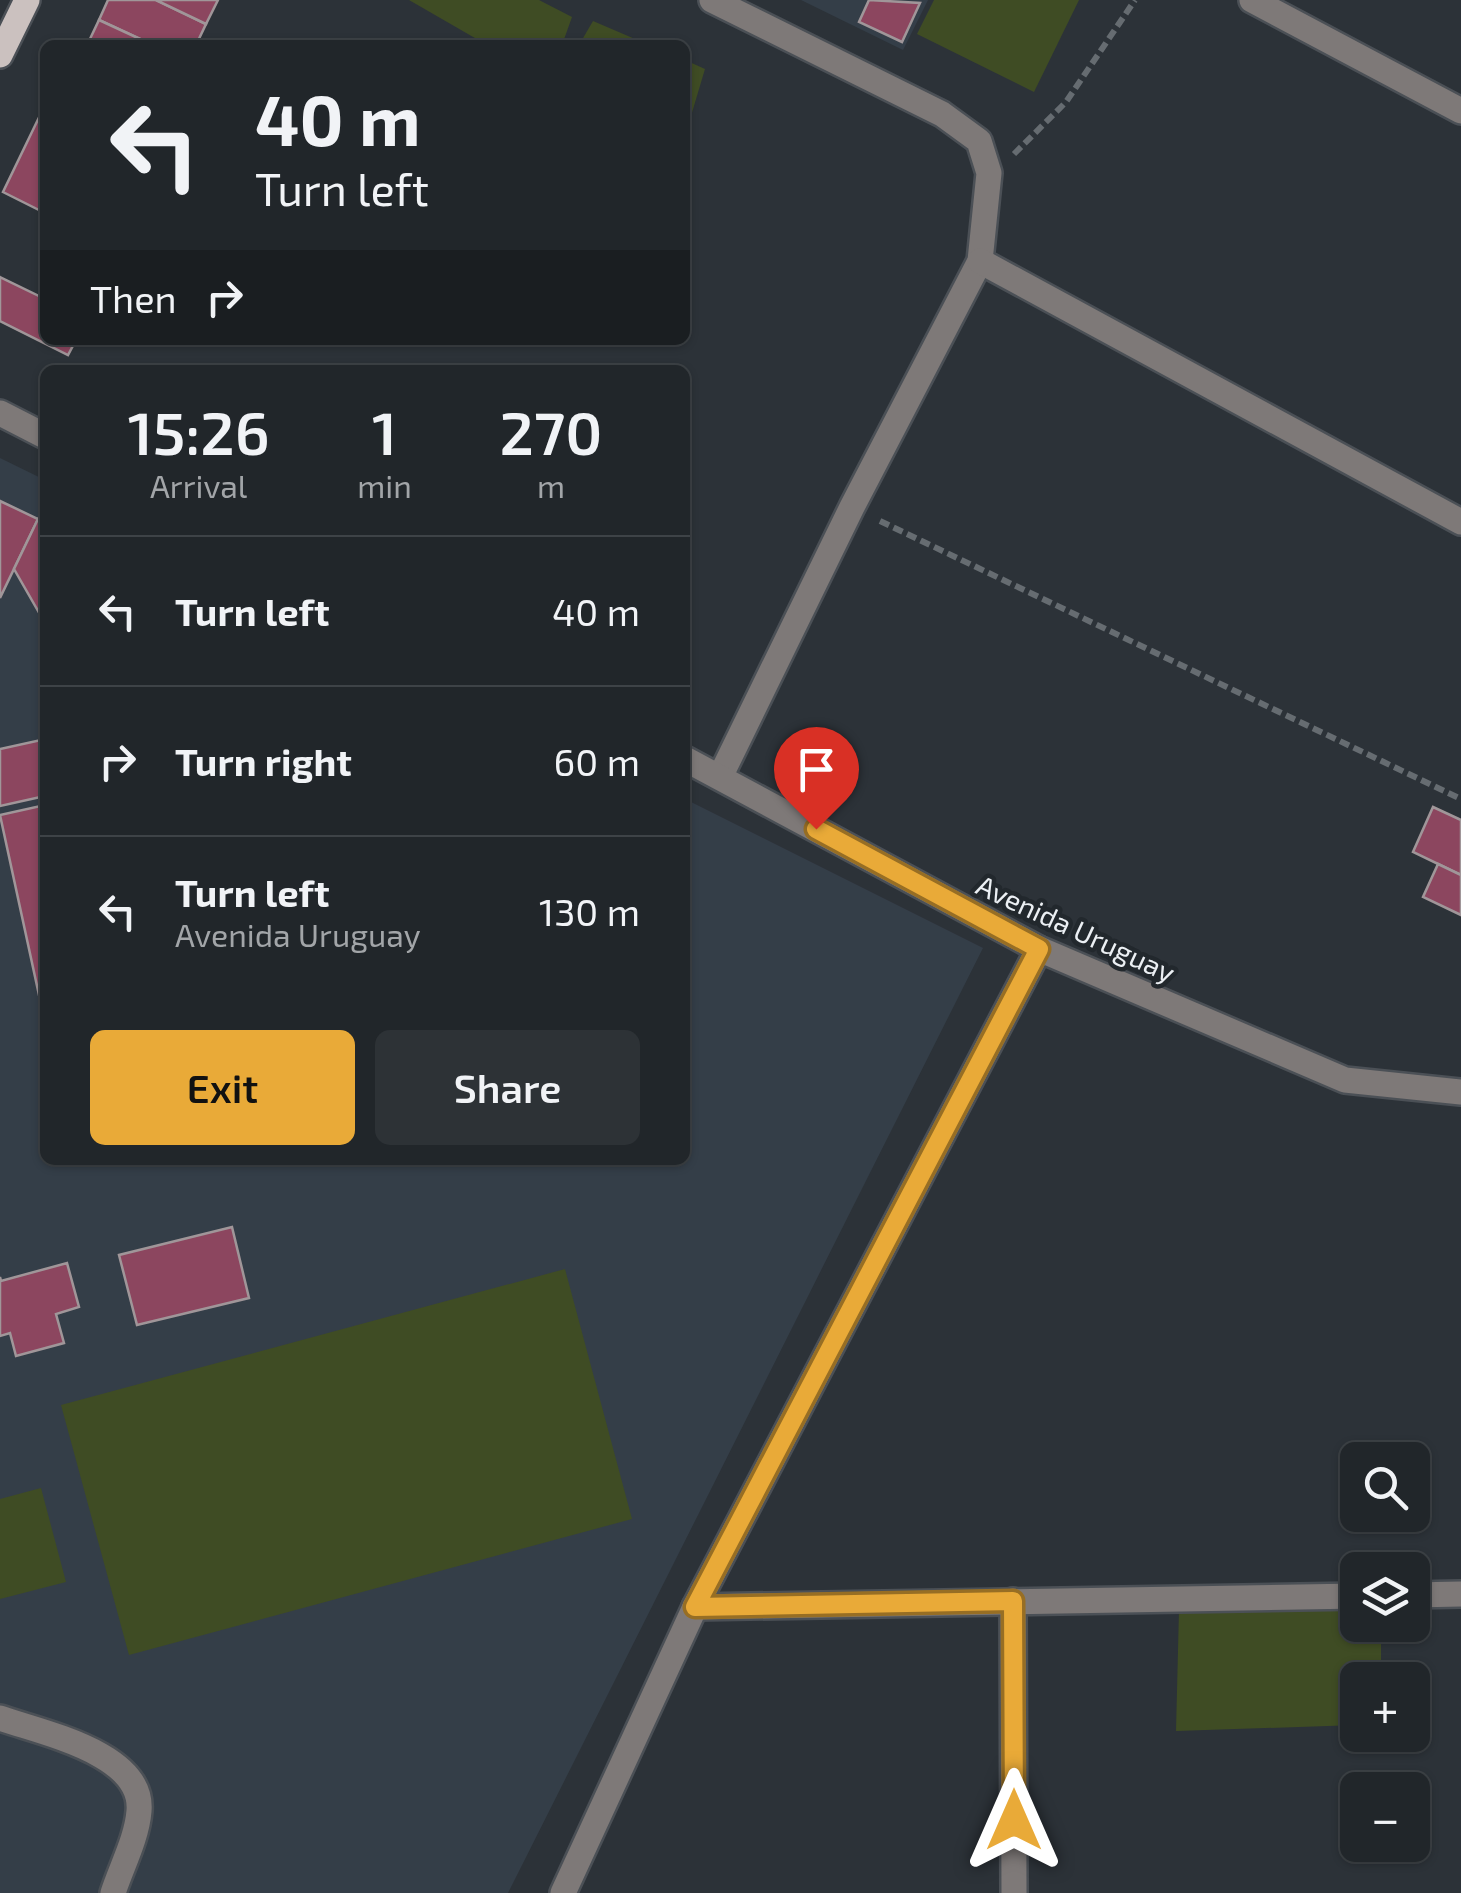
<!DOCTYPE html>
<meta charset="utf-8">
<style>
:root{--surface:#21262a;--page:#2d3236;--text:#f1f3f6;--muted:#a2a5a8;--line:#3e4347;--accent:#e9aa38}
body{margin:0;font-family:"Exo 2",sans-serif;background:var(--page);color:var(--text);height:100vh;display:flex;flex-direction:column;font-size:38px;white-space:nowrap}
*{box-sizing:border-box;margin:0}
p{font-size:32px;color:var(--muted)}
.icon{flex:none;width:55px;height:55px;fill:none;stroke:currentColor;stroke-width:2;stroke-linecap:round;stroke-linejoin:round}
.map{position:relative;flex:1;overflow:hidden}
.drawer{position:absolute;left:40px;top:365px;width:650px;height:800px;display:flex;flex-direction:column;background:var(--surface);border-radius:15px;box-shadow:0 2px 8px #0004,0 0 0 2px var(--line)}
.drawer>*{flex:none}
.top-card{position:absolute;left:40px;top:40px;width:650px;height:305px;border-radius:15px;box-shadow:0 2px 8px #0004,0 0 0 2px var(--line);background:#21262a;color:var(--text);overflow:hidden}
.fabs{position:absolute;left:1340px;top:1442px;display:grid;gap:20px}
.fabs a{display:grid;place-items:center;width:90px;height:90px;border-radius:15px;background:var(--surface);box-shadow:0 2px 8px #0004,0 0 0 2px var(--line);font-size:50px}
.pin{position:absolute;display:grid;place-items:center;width:85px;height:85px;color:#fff;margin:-102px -42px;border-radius:50% 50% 50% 0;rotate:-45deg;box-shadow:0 0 10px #0007}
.pin .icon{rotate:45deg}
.me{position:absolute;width:110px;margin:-55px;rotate:0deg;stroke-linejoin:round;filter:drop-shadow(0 0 8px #0008)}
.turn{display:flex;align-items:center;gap:35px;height:210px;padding:0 50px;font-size:45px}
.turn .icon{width:130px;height:130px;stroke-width:2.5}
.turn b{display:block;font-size:70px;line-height:85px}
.then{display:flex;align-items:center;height:95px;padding:0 50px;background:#0003;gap:20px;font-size:38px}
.eta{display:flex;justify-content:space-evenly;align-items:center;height:170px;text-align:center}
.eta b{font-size:60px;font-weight:600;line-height:70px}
.cta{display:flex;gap:20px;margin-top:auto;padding:20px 50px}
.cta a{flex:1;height:115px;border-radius:15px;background:var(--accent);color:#111;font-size:40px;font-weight:600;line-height:115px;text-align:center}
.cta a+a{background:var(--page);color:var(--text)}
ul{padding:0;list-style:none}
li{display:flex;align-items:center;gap:30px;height:150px;padding:0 50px;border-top:2px solid var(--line)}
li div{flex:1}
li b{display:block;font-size:38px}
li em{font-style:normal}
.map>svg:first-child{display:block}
</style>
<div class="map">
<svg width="1461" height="1893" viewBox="0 0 1461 1893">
<rect width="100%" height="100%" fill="#2c3238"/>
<g fill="#343e48">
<path d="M801,0h127l-25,50z"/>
<path d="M0,458l45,22v680h640v-361l298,149 -475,945h-508z"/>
</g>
<g fill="#3f4c24">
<path d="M409,0h130l33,17 -10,28h-75z"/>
<path d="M934,0h145l-45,92 -117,-58z"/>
<path d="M593,21l56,24h-70z"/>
<path d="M685,60l20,9 -20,67z"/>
<path d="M565,1269l67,250 -503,136 -68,-250z"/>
<path d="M41,1488l25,94 -66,17v-100z"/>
<path d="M1357,1607l1,18h23v55h-23l-1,45 -181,6 3,-121z"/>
</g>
<g fill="#8c465f" stroke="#a09699" stroke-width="2.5">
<path d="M108,0h48l50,24 -10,21h-43l-54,-25z"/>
<path d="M156,0h62l-12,24z"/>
<path d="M869,0l51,3 -18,39 -43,-20z"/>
<path d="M99,20l54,25 -64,-4z"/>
<path d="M45,105v108l-42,-21z"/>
<path d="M0,277l45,22v41h31l-8,15 -68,-34z"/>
<path d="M0,501l38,18 -38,79z"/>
<path d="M38,519l7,4v100l-31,-54z"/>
<path d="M41,740l4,56 -45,10v-57z"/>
<path d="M45,805v189l-6,1 -39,-180z"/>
<path d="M1433,807l28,13v55l-48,-23z"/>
<path d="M1438,864l23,11v40l-38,-18z"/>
<path d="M232,1227l17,71 -112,27 -18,-70z"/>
<path d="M67,1263l12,44 -23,7 8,29 -48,13 -6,-23 -10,3v-59l1,4z"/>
</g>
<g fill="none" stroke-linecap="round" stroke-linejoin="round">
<g stroke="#4b5056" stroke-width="30">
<g id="minor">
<path d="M712,0l230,114 37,27 10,32 -9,88 -128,246 -132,270"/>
<path d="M1252,0l209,111"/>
<path d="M980,261l481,261"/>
<path d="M0,413l45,23"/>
<path d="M685,759l354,190 306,131 116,12"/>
<path d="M1412,1595l49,-1"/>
<path d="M1013,1601l1,292"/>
<path d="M695,1607l663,-11"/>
<path d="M0,1718c42,15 144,35 139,93 -2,27 -18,57 -26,82"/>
<path d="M563,1893l132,-286 344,-658"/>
</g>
</g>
<g stroke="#4b5056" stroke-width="30">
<path id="major" d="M0,55l27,-55"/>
</g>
<g stroke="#666c71" stroke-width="6" stroke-dasharray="10 5" stroke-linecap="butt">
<path d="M1014,154l52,-52 69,-102"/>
<path d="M880,521l581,278"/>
</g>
<use href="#minor" stroke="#7e7978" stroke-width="25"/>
<use href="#major" stroke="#cbc1bf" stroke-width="25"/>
</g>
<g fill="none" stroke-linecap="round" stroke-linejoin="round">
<g stroke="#976e24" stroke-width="25">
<path id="route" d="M816,829l223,120 -344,658 318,-6 1,219"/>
</g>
<use href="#route" stroke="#e9aa38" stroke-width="18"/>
</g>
<g text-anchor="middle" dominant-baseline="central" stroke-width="9" stroke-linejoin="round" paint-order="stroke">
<g font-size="28" fill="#ecf0f4" stroke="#22282d">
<text transform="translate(1076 928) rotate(25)">Avenida Uruguay</text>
</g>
</g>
</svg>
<div class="fabs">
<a><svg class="icon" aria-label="search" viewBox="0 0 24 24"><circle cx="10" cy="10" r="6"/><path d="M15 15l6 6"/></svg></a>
<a><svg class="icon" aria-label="layers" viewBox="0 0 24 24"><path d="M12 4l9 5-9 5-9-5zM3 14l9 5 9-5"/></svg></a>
<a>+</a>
<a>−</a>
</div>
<div class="pin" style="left:816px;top:829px;background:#d93025"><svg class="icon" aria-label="arrive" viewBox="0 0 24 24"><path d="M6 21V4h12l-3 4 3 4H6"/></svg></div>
<svg class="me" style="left:1014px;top:1820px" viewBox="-20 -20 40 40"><path d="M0-17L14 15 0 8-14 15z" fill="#e9aa38" stroke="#fff" stroke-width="4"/></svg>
<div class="top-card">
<div class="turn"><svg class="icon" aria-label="left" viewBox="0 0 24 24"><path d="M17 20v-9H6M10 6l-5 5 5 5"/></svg><div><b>40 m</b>Turn left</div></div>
<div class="then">Then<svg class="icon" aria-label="right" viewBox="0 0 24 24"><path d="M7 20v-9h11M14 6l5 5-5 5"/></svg></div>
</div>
<section class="drawer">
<div class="eta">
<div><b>15:26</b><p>Arrival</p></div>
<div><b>1</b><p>min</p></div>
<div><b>270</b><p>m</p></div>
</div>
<ul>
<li><svg class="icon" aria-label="left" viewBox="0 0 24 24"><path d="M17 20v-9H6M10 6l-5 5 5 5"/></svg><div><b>Turn left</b></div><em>40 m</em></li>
<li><svg class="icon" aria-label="right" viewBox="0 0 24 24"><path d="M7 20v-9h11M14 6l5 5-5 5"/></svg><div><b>Turn right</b></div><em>60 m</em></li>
<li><svg class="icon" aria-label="left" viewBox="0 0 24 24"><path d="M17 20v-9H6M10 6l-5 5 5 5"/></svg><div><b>Turn left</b><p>Avenida Uruguay</p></div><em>130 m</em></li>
</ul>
<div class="cta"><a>Exit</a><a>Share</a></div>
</section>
</div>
